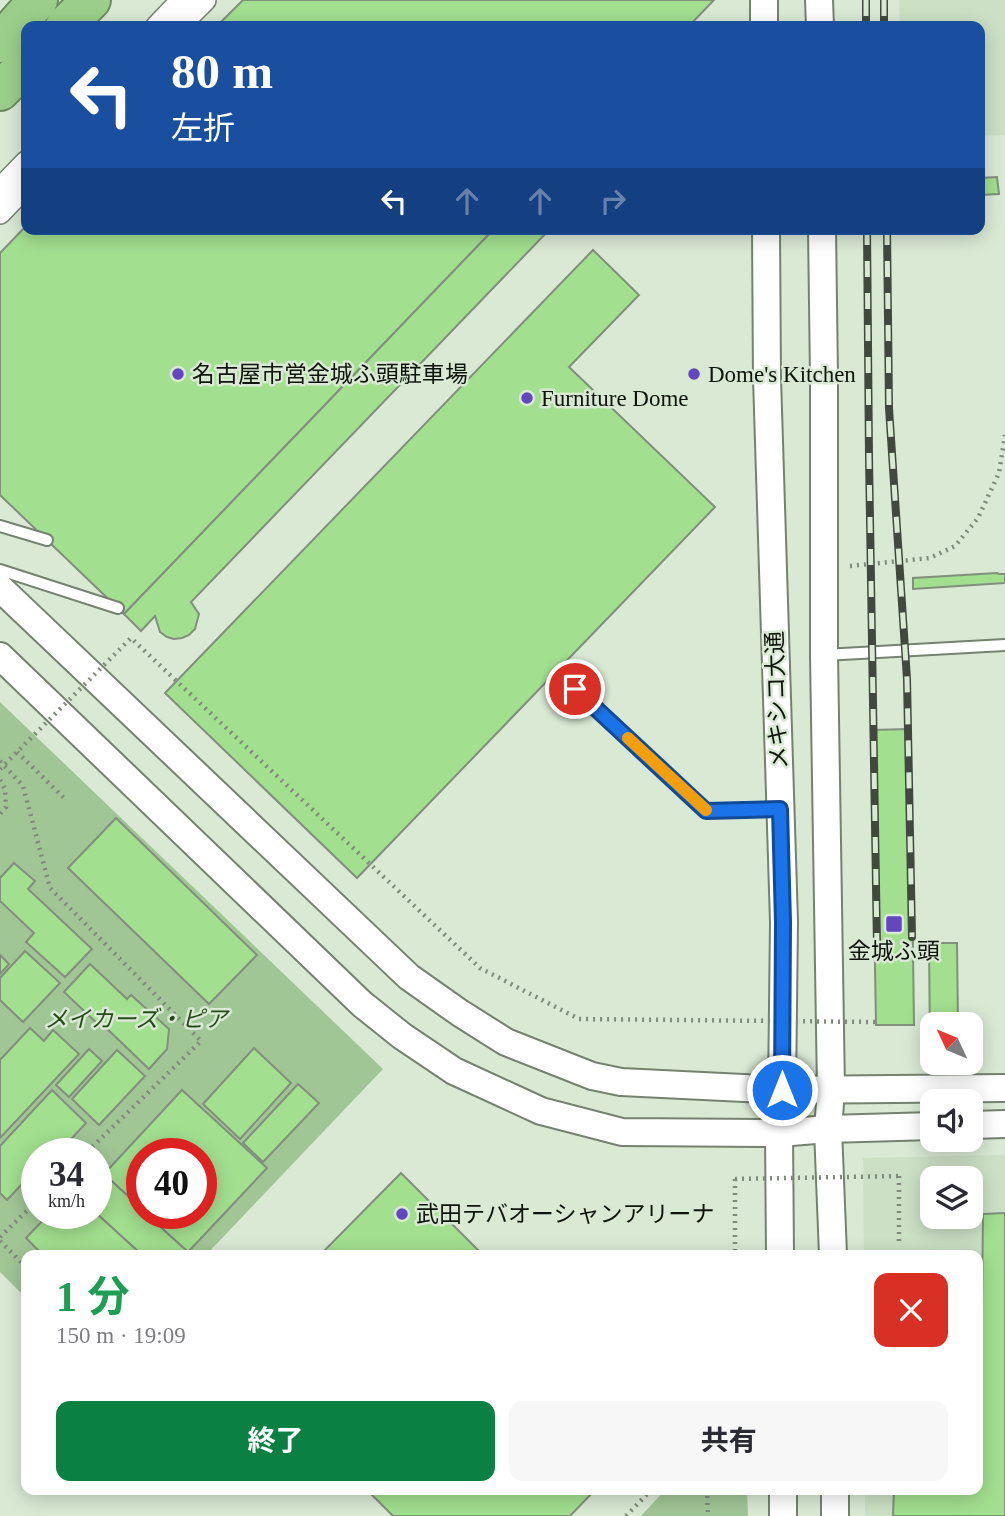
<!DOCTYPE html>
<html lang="ja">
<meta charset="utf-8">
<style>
:root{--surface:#fff;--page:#f7f7f7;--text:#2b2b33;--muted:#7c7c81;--accent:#0b8043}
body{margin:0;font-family:"Times New Roman","Noto Sans JP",serif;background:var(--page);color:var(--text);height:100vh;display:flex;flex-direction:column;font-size:26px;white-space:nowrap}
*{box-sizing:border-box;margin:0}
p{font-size:23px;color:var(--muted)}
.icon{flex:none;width:38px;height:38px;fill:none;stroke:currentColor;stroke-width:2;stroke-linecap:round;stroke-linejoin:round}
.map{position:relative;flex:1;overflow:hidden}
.drawer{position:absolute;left:21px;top:1250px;width:962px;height:245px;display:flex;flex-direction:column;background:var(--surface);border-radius:14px;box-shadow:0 4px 18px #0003}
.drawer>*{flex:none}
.banner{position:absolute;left:21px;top:21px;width:964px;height:214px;border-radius:14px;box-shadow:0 4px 18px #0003;background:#1a4fa0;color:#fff;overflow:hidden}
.needle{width:46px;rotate:314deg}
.tools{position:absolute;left:920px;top:1012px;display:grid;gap:14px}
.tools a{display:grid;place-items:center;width:63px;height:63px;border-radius:14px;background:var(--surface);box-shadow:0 4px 18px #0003;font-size:35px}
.speed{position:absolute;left:21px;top:1138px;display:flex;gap:14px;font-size:35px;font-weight:700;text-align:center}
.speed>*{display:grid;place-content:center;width:91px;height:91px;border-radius:50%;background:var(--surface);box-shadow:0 4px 18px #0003;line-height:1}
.speed small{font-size:18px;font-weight:400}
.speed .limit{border:10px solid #d22;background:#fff;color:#111}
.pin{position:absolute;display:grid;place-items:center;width:60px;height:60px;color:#fff;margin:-30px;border:4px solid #fff;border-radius:50%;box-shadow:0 2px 7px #0007}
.me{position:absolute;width:77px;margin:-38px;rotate:0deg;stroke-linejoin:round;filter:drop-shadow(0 0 5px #0008)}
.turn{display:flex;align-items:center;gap:24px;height:147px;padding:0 35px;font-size:32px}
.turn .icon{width:91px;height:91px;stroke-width:2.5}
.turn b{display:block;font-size:49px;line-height:60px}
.lanes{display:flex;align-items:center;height:66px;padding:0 35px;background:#0003;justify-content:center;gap:35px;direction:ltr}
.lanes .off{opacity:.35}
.round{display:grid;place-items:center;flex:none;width:74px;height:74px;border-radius:14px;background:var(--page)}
.summary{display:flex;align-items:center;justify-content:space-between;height:119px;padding:0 35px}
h1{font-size:42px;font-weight:700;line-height:52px;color:#1e9e55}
.action{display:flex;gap:14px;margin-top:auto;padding:14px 35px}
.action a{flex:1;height:80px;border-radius:14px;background:var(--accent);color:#fff;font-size:28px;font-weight:700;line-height:80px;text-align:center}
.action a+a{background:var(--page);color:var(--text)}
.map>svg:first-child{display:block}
</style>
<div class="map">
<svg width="1005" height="1516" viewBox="0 0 1005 1516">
<rect width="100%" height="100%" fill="#d9e9d4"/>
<g fill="#cbe0c5" fill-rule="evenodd">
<path d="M899,0h106v135l-25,1v-110h-80z"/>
<path d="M1005,1155v361h-140v-27h113v-234h-114l-1,-97zM933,1178h38v38h-38z"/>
</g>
<g fill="#a1c696" fill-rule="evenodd">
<path d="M0,702l383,367 -177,186h-180v43l-26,-26zM37,1153h59v60h-59zM142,1153h59v60h-59z"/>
<path d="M666,1489h81l1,27h-107z"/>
</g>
<g fill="#a2df8f" stroke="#818f7c" stroke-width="2">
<path d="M243,0h471l-25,26h-472z"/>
<path d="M997,177l2,17 -19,1v-17z"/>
<path d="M26,226v3h468l-370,385 -124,-119v-242z"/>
<path d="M494,229h56l-359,373 8,12 -4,15 -6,6 -7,3 -8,1 -7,-2 -7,-5 -5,-16 -14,15 -17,-17z"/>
<path d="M593,250l46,45 -70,72 146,140 -358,371 -192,-185z"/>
<path d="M997,573l2,1h6v9l-92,6v-11z"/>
<path d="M910,729l4,296h-38l-5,-295z"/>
<path d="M116,818l141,137 -48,49 -141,-136z"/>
<path d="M14,863l21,18 -7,8 64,60 -27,28 -39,-35 8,-9 -34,-32v-23z"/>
<path d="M929,943h28l1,81h-25v21h-3z"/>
<path d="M25,951l35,32 -37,39 -23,-22v-22z"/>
<path d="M0,955l9,9 -9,10z"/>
<path d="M90,964l37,35 4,-4 38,34 -2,20 -18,20 -46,-44 -2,2 -37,-35z"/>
<path d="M30,1028l14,13 9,-11 26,24 -79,84v-78z"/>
<path d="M254,1048l37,35 -51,56 -37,-35z"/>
<path d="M89,1049l13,12 -33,36 -13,-12z"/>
<path d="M117,1050l28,26 -46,49 -27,-26z"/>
<path d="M298,1084l21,19 -56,59 -20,-19z"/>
<path d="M52,1090l34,33 -28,30h-21v15l-30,32 -7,-7v-47z"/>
<path d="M182,1090l85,78 -79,84 -43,-39h56v-60h-59v56l-38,-35z"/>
<path d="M401,1173l82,82h-163z"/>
<path d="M104,1174l38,35v4h3l43,39 -3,3h-43l-46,-42v-31z"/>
<path d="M50,1213h46l46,42h-99l-17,-17z"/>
<path d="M1005,1213v303h-112l1,-27h84v-86l3,-2 2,-187z"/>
<path d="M366,1489h230l-26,27h-177z"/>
</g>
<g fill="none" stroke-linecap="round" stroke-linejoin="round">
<g stroke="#74826f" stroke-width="14">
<g id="service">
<path d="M0,526l47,14"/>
<path d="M0,570l118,38"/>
<path d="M824,655l181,-10"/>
<path d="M575,689l131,122 74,-2"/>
</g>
</g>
<g stroke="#74826f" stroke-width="24">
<g id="minor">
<path d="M157,26l25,-26"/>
<path d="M179,26l26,-26"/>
<path d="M0,189l26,-27"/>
<path d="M0,213l26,-27"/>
</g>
</g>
<g stroke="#74826f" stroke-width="30">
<g id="tertiary">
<path d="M764,0v26"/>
<path d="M819,0l1,26"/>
<path d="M766,229l1,149 17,544 -2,168 -3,43 1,122"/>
<path d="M822,229l2,148v278l7,435 -3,39 5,126"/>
<path d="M0,588l409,389 51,36 46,29 86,34 29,6 161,8 223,-2"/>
<path d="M0,656l362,348 40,32 52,35 87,40 81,21 157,1 49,-4 105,-3"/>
<path d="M971,1125l34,-1"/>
<path d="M783,1489v27"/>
<path d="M835,1489v27"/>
</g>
</g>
<g stroke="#6a8d5f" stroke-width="42">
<g id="motorway">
<path d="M65,26l26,-26"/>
<path d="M0,43l38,-43"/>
<path d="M0,91l26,-26"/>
</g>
</g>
<g stroke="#7f8a7b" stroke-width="4.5" stroke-dasharray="2 5" stroke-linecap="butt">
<path d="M850,566l80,-8 25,-12 23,-28 21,-45 6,-38"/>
<path d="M17,752l47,46"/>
<path d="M0,761l23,25 27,102 151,153 -115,112"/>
<path d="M0,780l5,9 1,18 -6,7"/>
<path d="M899,1176v65"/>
<path d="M735,1179v76"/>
<path d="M0,1237l37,-36"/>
<path d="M0,1241l26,26"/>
<path d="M707,1489l1,27"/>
<path d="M626,1516l26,-27"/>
</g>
<use href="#service" stroke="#fff" stroke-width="10"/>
<use href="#minor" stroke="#fff" stroke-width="21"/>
<use href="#tertiary" stroke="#fff" stroke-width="26"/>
<use href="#motorway" stroke="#9bce8b" stroke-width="38"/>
<g stroke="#41493f" stroke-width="8">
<g id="rail">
<path d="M866,0v26"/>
<path d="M884,0v26"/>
<path d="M867,229l2,229 8,488"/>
<path d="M887,229l2,179 18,271 5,258"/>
</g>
</g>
<use href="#rail" stroke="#d9e9d4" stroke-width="5" stroke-dasharray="16" stroke-linecap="butt"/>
<g stroke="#7f8a7b" stroke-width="4.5" stroke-dasharray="2 5" stroke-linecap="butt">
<path d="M0,769l131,-131 349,330 99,51 296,3"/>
<path d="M735,1179l164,-3"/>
</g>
</g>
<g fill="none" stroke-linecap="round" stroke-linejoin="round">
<g stroke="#114b97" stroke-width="18">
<path id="route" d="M575,689l131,122 74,-2 3,113 -1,168"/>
</g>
<use href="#route" stroke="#1a73e8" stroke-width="12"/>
<path stroke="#f59e0b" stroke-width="12" d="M628,738l78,72"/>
</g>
<g fill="#6347c0" stroke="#d9e9d4" stroke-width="2.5">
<circle cx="178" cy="374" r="7"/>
<circle cx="694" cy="374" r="7"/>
<circle cx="527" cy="398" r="7"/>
<rect x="885" y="915" width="18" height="18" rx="3.5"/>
<circle cx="402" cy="1214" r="7"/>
</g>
<g text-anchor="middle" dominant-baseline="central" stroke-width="5" stroke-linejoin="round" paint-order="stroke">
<g font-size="23" fill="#0f140d" stroke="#d9e9d4" text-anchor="start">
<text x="192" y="374">名古屋市営金城ふ頭駐車場</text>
<text x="708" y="374">Dome's Kitchen</text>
<text x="541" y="398">Furniture Dome</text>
<text x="894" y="951" text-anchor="middle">金城ふ頭</text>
<text x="416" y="1214">武田テバオーシャンアリーナ</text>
</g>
<g font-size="23" fill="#0f140d" stroke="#d9e9d4">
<text transform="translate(777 700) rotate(-92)">メキシコ大通</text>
</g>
<g font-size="23" font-style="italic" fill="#254c17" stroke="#d9e9d4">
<text x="136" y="1019">メイカーズ・ピア</text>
</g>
</g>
</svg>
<div class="tools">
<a><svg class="needle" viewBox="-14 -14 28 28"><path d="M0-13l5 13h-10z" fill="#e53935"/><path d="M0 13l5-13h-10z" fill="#7c7c81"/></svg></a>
<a><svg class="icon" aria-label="sound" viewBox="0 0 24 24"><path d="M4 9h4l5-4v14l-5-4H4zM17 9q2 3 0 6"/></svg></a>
<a><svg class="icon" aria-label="layers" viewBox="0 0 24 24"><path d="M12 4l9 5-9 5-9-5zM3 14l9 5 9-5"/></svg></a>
</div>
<div class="speed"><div>34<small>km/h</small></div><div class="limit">40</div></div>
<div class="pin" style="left:575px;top:689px;background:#d93025"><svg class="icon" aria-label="arrive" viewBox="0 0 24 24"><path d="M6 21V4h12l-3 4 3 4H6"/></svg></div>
<svg class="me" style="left:782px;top:1090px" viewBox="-20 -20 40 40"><circle r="17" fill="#1a73e8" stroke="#fff" stroke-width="3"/><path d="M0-11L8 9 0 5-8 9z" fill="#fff"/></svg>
<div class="banner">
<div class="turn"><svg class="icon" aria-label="left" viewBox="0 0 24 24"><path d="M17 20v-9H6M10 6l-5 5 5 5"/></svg><div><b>80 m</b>左折</div></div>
<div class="lanes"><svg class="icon" aria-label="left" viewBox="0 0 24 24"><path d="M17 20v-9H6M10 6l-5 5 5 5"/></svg><svg class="icon off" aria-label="ahead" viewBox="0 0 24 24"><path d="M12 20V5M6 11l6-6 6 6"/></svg><svg class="icon off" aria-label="ahead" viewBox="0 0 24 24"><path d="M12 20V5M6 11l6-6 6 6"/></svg><svg class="icon off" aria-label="right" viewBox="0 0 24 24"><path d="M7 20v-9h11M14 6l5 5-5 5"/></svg></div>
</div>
<section class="drawer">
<div class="summary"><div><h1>1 分</h1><p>150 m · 19:09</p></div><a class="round" style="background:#d93025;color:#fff"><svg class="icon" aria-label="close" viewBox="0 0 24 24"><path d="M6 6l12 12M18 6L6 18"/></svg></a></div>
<div class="action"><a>終了</a><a>共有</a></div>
</section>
</div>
